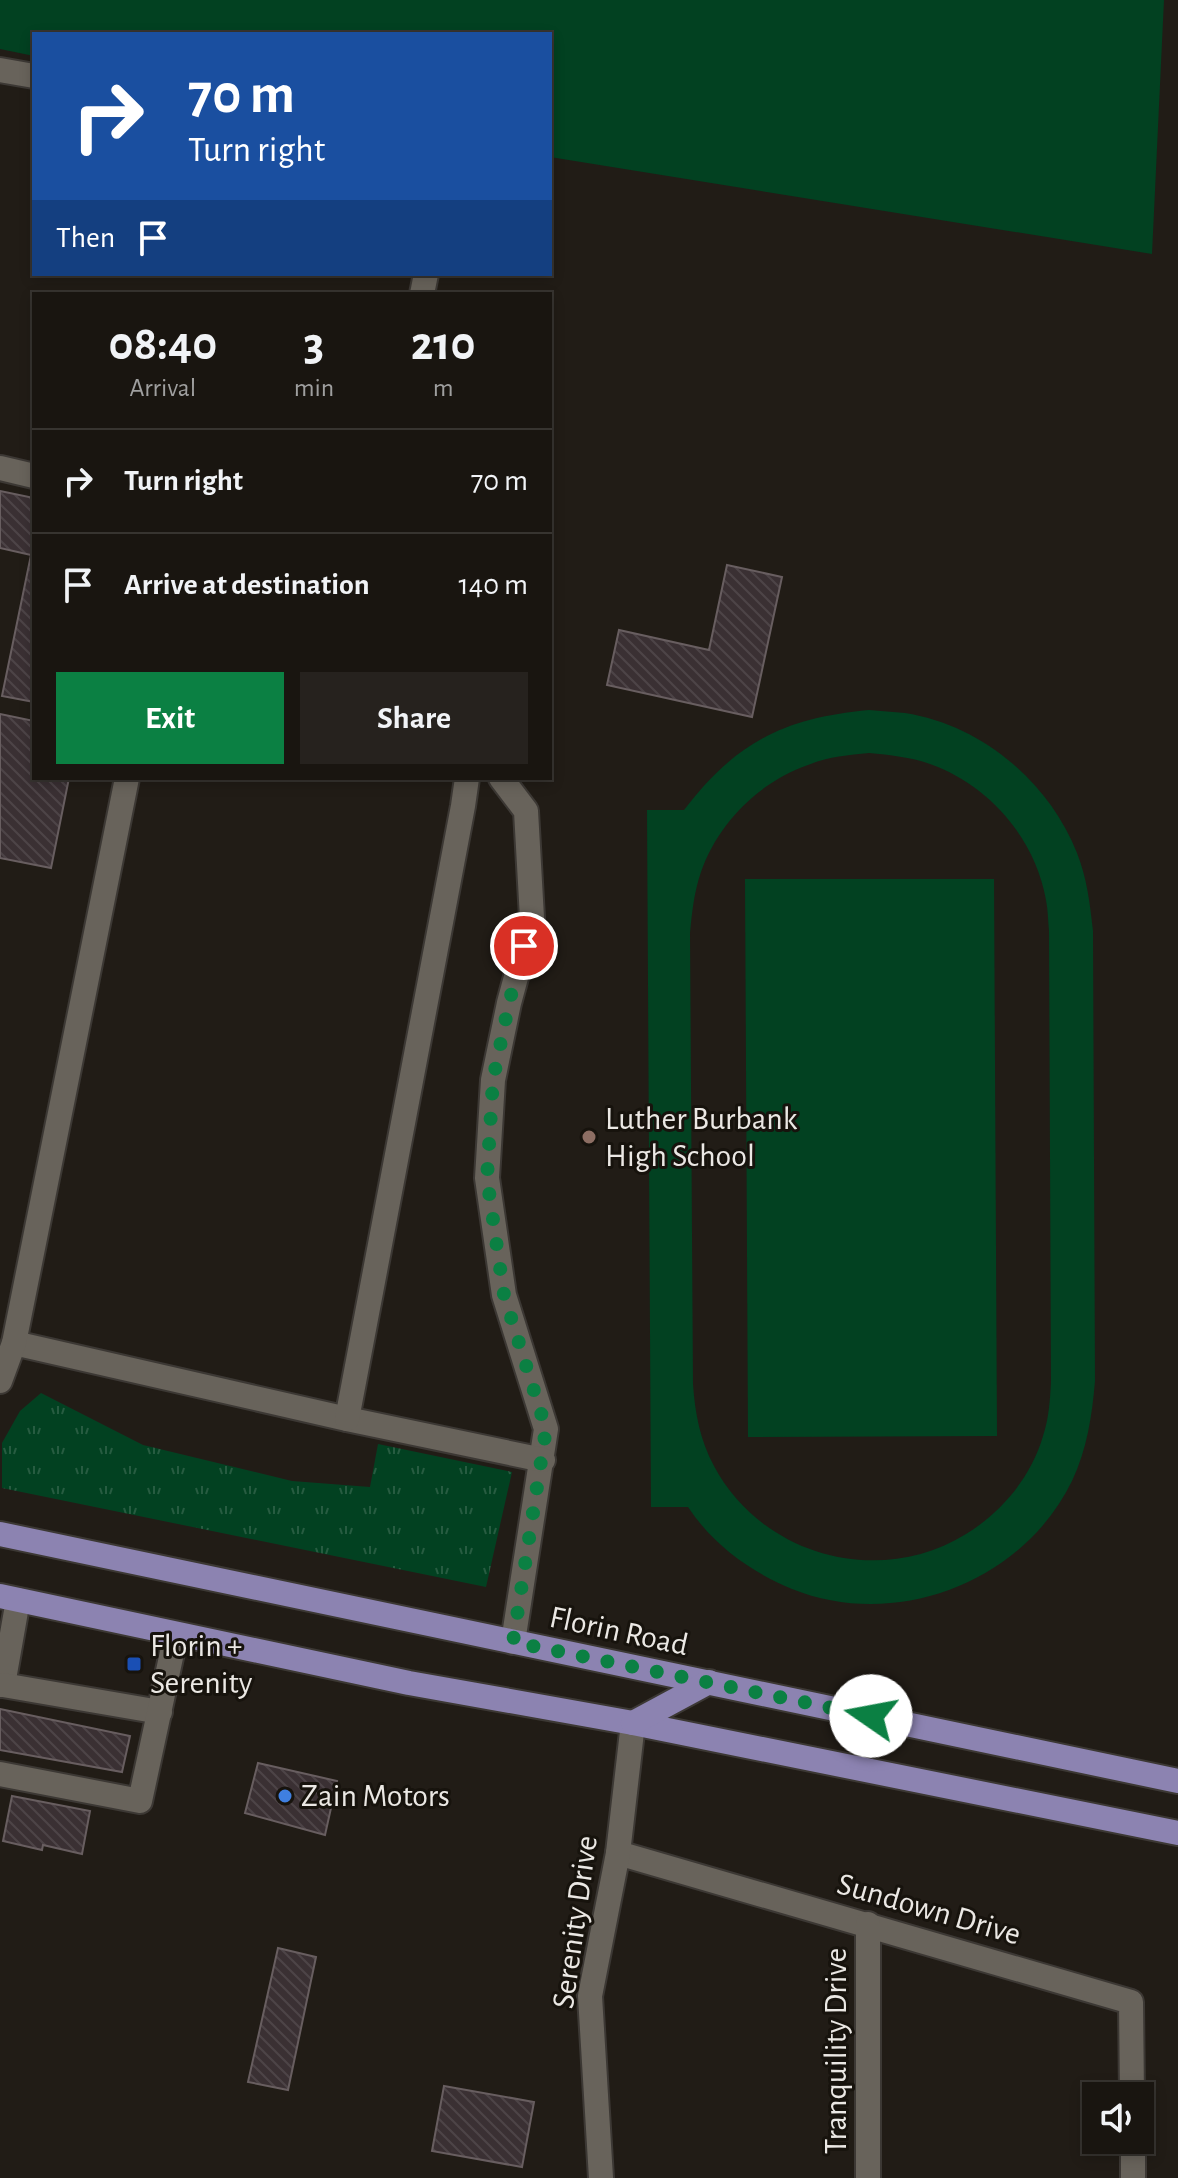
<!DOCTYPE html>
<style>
:root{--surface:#191510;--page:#26221e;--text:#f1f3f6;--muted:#9f9f9f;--line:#373430;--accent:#0b8043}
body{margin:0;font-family:"Alegreya Sans",sans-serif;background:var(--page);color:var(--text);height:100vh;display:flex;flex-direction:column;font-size:30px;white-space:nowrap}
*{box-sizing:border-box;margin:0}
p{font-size:26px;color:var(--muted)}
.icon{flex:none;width:44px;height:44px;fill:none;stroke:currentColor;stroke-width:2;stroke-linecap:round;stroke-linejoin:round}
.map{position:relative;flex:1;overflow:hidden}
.details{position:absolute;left:32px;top:292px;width:520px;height:488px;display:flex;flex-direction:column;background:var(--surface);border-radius:0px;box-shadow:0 4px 12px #0003,0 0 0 2px var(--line)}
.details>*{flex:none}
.top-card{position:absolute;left:32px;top:32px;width:520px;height:244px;border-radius:0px;box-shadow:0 4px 12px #0003,0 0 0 2px var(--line);background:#1a4fa0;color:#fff;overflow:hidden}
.controls{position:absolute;left:1082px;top:2082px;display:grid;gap:16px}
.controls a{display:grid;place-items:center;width:72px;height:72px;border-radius:0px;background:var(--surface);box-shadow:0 4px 12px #0003,0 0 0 2px var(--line);font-size:40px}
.pin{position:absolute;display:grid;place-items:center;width:68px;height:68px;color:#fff;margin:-34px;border:4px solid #fff;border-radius:50%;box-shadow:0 2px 8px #0007}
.me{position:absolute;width:88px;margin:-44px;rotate:282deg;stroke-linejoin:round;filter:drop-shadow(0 0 6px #0008)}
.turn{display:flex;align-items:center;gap:28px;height:168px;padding:0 24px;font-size:36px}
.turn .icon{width:104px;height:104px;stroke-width:2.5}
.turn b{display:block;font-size:56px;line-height:68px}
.then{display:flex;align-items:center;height:76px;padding:0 24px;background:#0003;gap:16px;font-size:30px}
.eta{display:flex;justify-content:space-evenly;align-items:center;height:136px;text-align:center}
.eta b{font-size:48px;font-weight:700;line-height:56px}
.action{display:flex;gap:16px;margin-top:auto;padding:16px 24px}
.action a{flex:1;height:92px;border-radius:0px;background:var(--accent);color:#fff;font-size:32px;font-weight:700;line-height:92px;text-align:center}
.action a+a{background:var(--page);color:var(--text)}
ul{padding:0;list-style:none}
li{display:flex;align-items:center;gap:24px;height:104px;padding:0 24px;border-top:2px solid var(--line)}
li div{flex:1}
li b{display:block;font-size:30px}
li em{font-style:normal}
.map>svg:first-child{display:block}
</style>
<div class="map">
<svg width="1178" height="2178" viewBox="0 0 1178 2178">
<defs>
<pattern id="grass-tufts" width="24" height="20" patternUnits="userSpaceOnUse" patternTransform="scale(2)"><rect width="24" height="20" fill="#024121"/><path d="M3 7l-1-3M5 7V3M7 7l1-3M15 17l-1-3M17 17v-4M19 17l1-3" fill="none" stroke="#275c41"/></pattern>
<pattern id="building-back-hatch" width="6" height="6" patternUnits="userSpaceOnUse" patternTransform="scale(2)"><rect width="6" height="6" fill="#3a3033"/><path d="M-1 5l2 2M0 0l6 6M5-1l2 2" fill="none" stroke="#4d4447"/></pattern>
</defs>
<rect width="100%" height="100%" fill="#211c16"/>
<path fill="url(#grass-tufts)" d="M41,1393l102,52 149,36 78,6 8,-43 134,28 -26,115 -484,-99v-45l18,-32z"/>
<g fill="#024121" fill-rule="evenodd">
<path d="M0,0h1164l-12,254 -602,-97v-123h-516v22l-34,-7z"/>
<path d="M869,710c12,1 24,2 36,3 77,12 144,69 172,140 10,25 13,51 16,78l2,450c-3,35 -8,68 -23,100 -49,101 -176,150 -280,108 -41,-17 -79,-44 -104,-82h-37l-4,-697h37c52,-68 100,-92 185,-100zM869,753c21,2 41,4 61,11 59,21 105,74 116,136 2,10 2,21 3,31l2,451c-1,18 -2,36 -8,54 -12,41 -41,76 -77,98 -87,54 -204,22 -252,-68 -14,-26 -19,-53 -21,-82l-3,-451c2,-20 4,-41 11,-61 17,-49 58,-90 107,-107 19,-8 40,-10 61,-12z"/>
<path d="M745,879h249l3,557 -249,1z"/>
</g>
<g fill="url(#building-back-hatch)" stroke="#685e60" stroke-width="2">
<path d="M0,491l34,7v204l-32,-6 29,-141 -31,-7z"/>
<path d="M727,565l55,12 -30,140 -145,-32 12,-55 90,20z"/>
<path d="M0,714l34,7v57h35l-18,90 -51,-10z"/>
<path d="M0,1709l130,27 -8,36 -122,-22z"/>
<path d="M258,1763l79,18 -12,54 -80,-22z"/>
<path d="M12,1796l78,15 -8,43 -39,-9 -1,5 -39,-9z"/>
<path d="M278,1948l38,9 -28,133 -40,-8z"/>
<path d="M444,2086l90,16 -12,65 -90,-16z"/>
</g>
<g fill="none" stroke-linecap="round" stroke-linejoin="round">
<g stroke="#3c3834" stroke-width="28">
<g id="minor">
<path d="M0,70l34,6"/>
<path d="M422,294l4,-20"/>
<path d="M0,468l34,8"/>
<path d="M501,778l25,33 6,107 -23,85 -16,77 -6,98 17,117 42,134 -33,213"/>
<path d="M14,1343l333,76 196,41"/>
<path d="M0,1381l14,-38 113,-565"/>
<path d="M347,1419l116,-613 4,-28"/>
<path d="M0,1685h3l15,-85"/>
<path d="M3,1685l157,27"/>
<path d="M0,1774l140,27 36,-167"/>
<path d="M618,1853l513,149 1,94"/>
<path d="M868,1924v254"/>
<path d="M1133,2140v38"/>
<path d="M601,2178l-11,-182 28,-143 15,-130"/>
</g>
</g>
<g stroke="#3c3834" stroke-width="28">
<g id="major">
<path d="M0,1534l1178,247"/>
<path d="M0,1596l409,87 224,40 545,110"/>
<path d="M633,1723l76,-41"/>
</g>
</g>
<use href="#minor" stroke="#68635b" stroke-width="24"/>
<use href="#major" stroke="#8c83b1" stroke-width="24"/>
</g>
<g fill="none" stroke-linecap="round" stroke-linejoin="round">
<path stroke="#0b8043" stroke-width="14" stroke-dasharray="0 25.2" d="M524,946l-15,57 -16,77 -6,98 17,117 42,134 -33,213 358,74"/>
</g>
<circle fill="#8d6e63" stroke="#17130d" stroke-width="3" cx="589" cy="1137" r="8"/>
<rect fill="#1a4fb4" stroke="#17130d" stroke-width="3" x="126" y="1656" width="16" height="16" rx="4"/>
<circle fill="#3f7fe0" stroke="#17130d" stroke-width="3" cx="285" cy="1796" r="8"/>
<g text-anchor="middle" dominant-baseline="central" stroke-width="6" stroke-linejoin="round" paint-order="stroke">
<g font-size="32" fill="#ebe8e4" stroke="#17130d" text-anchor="start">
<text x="605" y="1119">Luther Burbank<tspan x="605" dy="37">High School</tspan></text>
<text x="150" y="1646">Florin +<tspan x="150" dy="37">Serenity</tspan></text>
<text x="301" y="1796">Zain Motors</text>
</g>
<g font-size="32" fill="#ebe8e4" stroke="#17130d">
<text transform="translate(619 1631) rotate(12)">Florin Road</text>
<text transform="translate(929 1909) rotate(16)">Sundown Drive</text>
<text transform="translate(575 1922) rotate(-82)">Serenity Drive</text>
<text transform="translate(836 2051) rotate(-90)">Tranquility Drive</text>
</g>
</g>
</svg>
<div class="controls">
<a><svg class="icon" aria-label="sound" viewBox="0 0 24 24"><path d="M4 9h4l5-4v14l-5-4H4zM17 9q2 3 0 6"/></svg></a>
</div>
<div class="pin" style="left:524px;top:946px;background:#d93025"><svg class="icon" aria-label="arrive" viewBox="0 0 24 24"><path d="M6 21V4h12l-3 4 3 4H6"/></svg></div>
<svg class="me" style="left:871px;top:1716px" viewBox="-20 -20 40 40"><circle r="19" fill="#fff"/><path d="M0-13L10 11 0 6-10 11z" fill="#0b8043"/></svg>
<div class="top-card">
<div class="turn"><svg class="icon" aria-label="right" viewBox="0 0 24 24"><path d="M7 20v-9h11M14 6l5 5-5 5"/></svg><div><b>70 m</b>Turn right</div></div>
<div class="then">Then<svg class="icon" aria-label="arrive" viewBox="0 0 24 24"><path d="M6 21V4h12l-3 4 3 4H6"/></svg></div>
</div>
<section class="details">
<div class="eta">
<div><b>08:40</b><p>Arrival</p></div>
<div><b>3</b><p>min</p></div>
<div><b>210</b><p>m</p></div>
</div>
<ul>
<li><svg class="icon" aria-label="right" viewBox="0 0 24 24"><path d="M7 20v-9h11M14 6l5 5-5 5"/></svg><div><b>Turn right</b></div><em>70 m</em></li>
<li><svg class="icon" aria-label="arrive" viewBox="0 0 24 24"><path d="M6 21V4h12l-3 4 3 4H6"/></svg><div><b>Arrive at destination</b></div><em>140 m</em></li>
</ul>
<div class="action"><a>Exit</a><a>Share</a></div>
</section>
</div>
